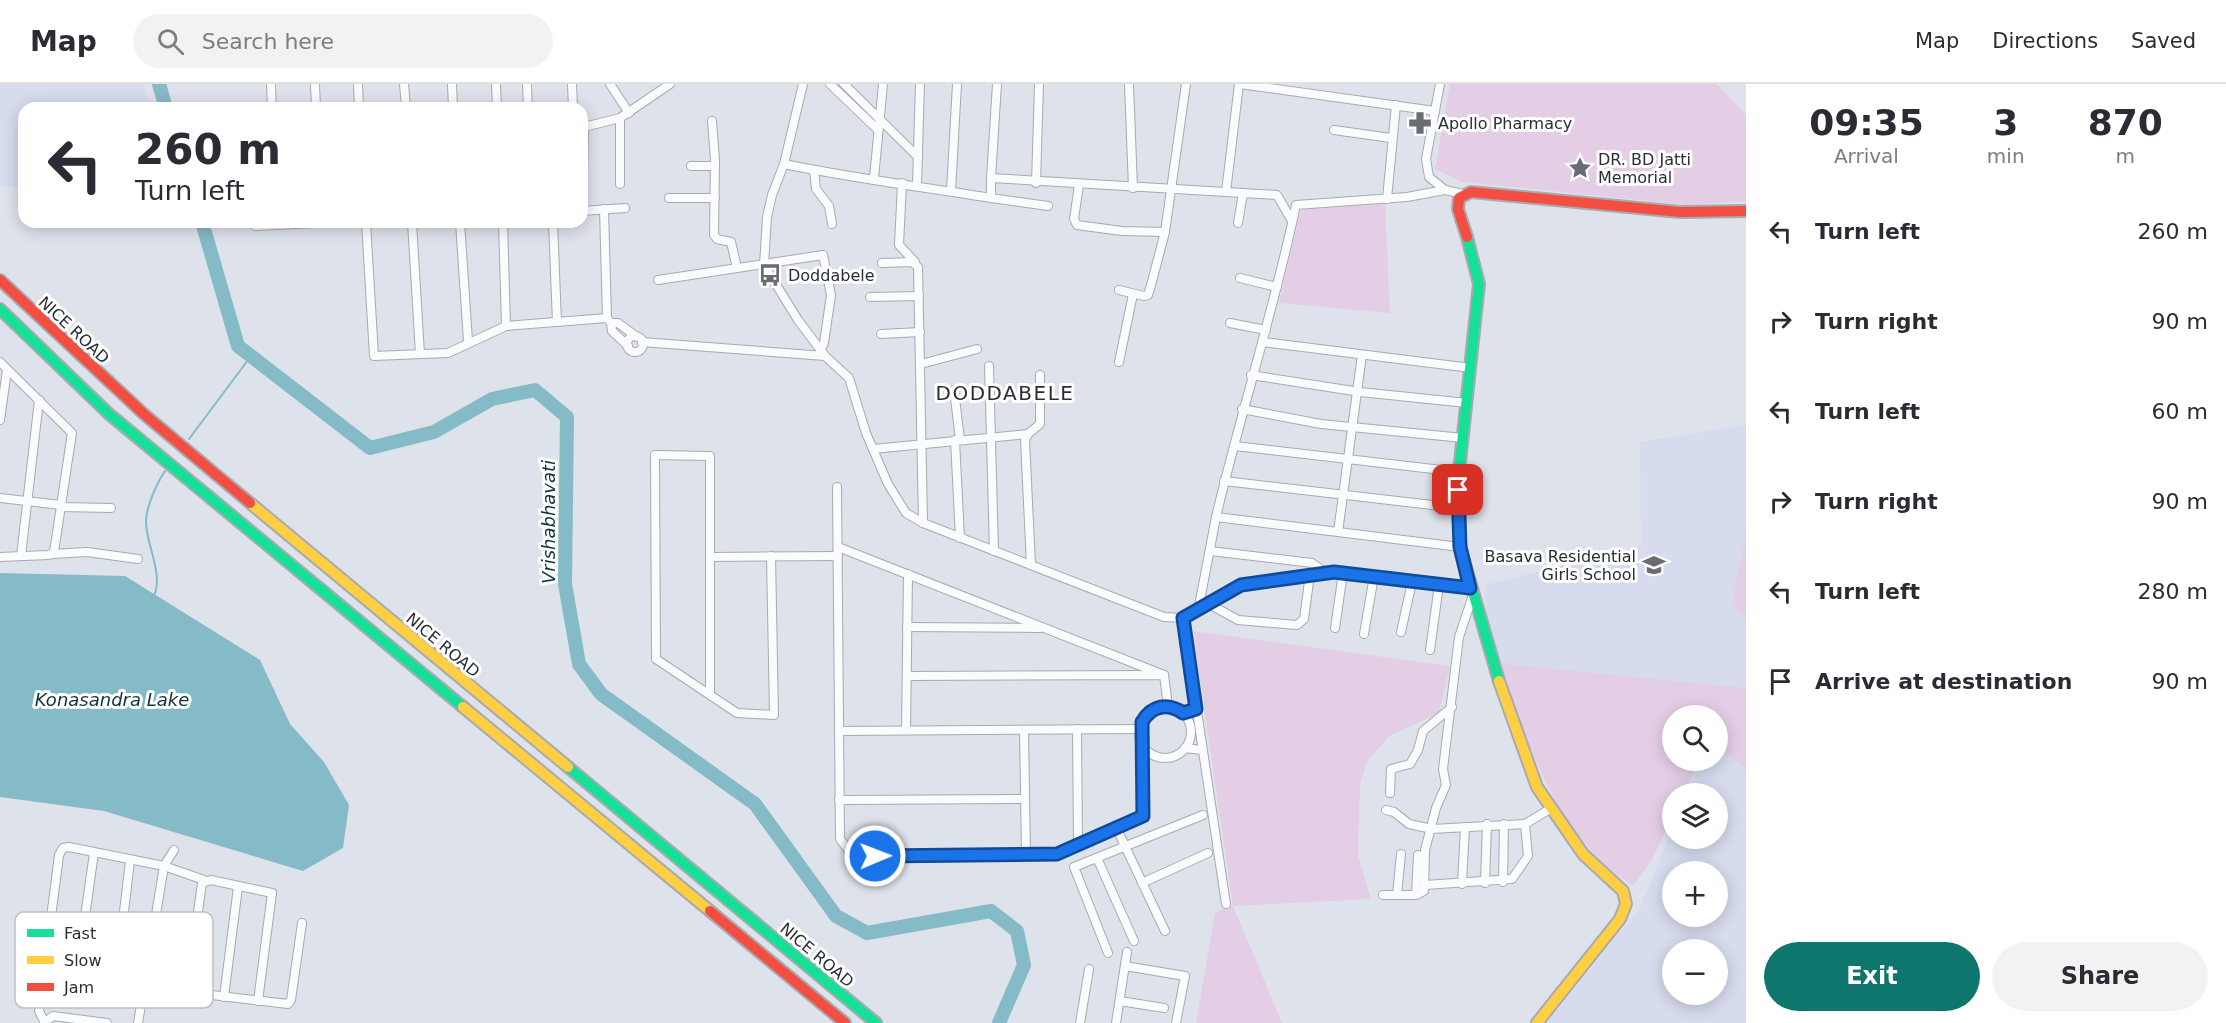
<!DOCTYPE html>
<meta charset="utf-8">
<style>
:root{--surface:#fff;--page:#f2f2f3;--text:#2b2b33;--muted:#7c7c81;--line:#e1e1e2;--accent:#0f766e}
body{margin:0;font-family:"DejaVu Sans",sans-serif;background:var(--page);color:var(--text);height:100vh;display:flex;flex-direction:column;font-size:22px;white-space:nowrap}
*{box-sizing:border-box;margin:0}
p{font-size:20px;color:var(--muted)}
.icon{flex:none;width:33px;height:33px;fill:none;stroke:currentColor;stroke-width:2;stroke-linecap:round;stroke-linejoin:round}
.map{position:relative;flex:1;overflow:hidden}
.drawer{display:flex;flex-direction:column;background:var(--surface);width:480px}
.drawer>*{flex:none}
.hud{position:absolute;left:18px;top:18px;width:570px;height:126px;border-radius:18px;box-shadow:0 3px 15px #0003;background:#fff;color:var(--text);overflow:hidden}
.buttons{position:absolute;left:1662px;top:621px;display:grid;gap:12px}
.buttons a{display:grid;place-items:center;width:66px;height:66px;border-radius:50%;background:var(--surface);box-shadow:0 3px 15px #0003;font-size:30px}
.pin{position:absolute;display:grid;place-items:center;width:51px;height:51px;color:#fff;margin:-26px;border-radius:12px;box-shadow:0 3px 9px #0006}
.me{position:absolute;width:66px;margin:-33px;rotate:89deg;stroke-linejoin:round;filter:drop-shadow(0 0 4px #0008)}
.turn{display:flex;align-items:center;gap:21px;height:126px;padding:0 18px;font-size:27px}
.turn .icon{width:78px;height:78px;stroke-width:2.5}
.turn b{display:block;font-size:42px;line-height:51px}
.eta{display:flex;justify-content:space-evenly;align-items:center;height:102px;text-align:center}
.eta b{font-size:36px;font-weight:700;line-height:42px}
.action{display:flex;gap:12px;margin-top:auto;padding:12px 18px}
.action a{flex:1;height:69px;border-radius:36px;background:var(--accent);color:#fff;font-size:24px;font-weight:700;line-height:69px;text-align:center}
.action a+a{background:var(--page);color:var(--text)}
ul{padding:0;list-style:none}
li{display:flex;align-items:center;gap:18px;height:90px;padding:0 18px}
li div{flex:1}
li b{display:block;font-size:22px}
li em{font-style:normal}
header{display:flex;align-items:center;gap:36px;box-sizing:border-box;height:84px;padding:0 30px;background:var(--surface);border-bottom:2px solid var(--line)}
header strong{font-size:28px}
nav{display:flex;gap:33px;margin-inline-start:auto;font-size:21px}
.search{width:420px;height:54px;background:var(--page);display:flex;align-items:center;gap:15px;box-sizing:border-box;padding:0 21px;border-radius:33px;color:var(--muted);font-size:22px}
main{display:flex;flex:1;min-height:0}
.map>svg:first-child{display:block}
</style>
<header>
<strong>Map</strong>
<div class="search"><svg class="icon" aria-label="search" viewBox="0 0 24 24"><circle cx="10" cy="10" r="6"/><path d="M15 15l6 6"/></svg>Search here</div>
<nav><a>Map</a><a>Directions</a><a>Saved</a></nav>
</header>
<main>
<div class="map">
<svg width="1746" height="939" viewBox="0 0 1746 939">
<rect width="100%" height="100%" fill="#dee2eb"/>
<g fill="#d6dcee" fill-rule="evenodd">
<path d="M0,0h143l9,24h-128v80l-24,-2z"/>
<path d="M1746,341v263l-249,-25 -9,-29 -3,-49 156,-39 -1,-104z"/>
<path d="M1718,663l28,22v254h-199l93,-115 32,-78v8h46v-44l-30,-1 14,-32 16,-1zM1672,788h46v44h-46zM1672,866h46v44h-46z"/>
</g>
<g fill="#e3cee6">
<path d="M1450,0h267l29,31v86l-59,4 -225,-23 -27,-13z"/>
<path d="M1385,120l5,109 -111,-10 21,-89 6,-7z"/>
<path d="M1746,449v87l-14,-17z"/>
<path d="M1193,547l257,35 -11,47 -50,23 -22,25 -7,23 -2,71 13,44 -138,7 49,117h-86l19,-110 18,-8z"/>
<path d="M1497,579l249,25v81l-28,-22v-31h-46v44l28,1 -16,32 -12,1v23l-20,42 -19,27c-81,-53 -101,-139 -136,-223z"/>
</g>
<path fill="#85bac7" d="M0,489l125,3 135,84 30,64 34,38 25,43 -6,43 -40,23 -199,-60 -104,-14z"/>
<g fill="none" stroke-linecap="round" stroke-linejoin="round">
<g stroke="#85bac7" stroke-width="2">
<path d="M189,355l62,-83"/>
<path d="M154,512c10,-23 -9,-53 -8,-76 1,-15 11,-37 19,-49"/>
</g>
<g stroke="#85bac7" stroke-width="14">
<path d="M159,0l7,24"/>
<path d="M202,138l36,124 132,102 64,-16 58,-33 43,-9 32,27 -2,167 14,80 22,30 154,110 81,112 31,17 124,-22 26,20 7,34 -25,58"/>
</g>
<g stroke="#a8aab1" stroke-width="10">
<g id="street">
<path d="M271,0l1,24"/>
<path d="M315,0l1,24"/>
<path d="M358,0l1,24"/>
<path d="M404,0l2,24"/>
<path d="M452,0l1,24"/>
<path d="M496,0l1,24"/>
<path d="M527,0l1,24"/>
<path d="M572,0l1,24"/>
<path d="M610,0l19,29"/>
<path d="M803,0l-19,80 -12,31 -5,22 -3,48 34,55 27,36 24,22 17,55 22,51 18,29 17,10 241,94 19,1 58,-33 93,-13 136,16"/>
<path d="M830,0l47,45"/>
<path d="M844,0l74,73"/>
<path d="M1129,0l4,104"/>
<path d="M1240,0l195,27"/>
<path d="M1440,0l-14,75 3,18 16,13 18,4"/>
<path d="M712,37l3,39 -1,75 3,4 14,3 6,26"/>
<path d="M1334,46l57,8"/>
<path d="M784,80c68,14 138,23 207,34v-20l286,17 15,26"/>
<path d="M691,82h24"/>
<path d="M814,86l2,19 13,17 3,18"/>
<path d="M874,94l9,-94"/>
<path d="M991,94l6,-94"/>
<path d="M583,95l1,-52 36,-9 50,-34"/>
<path d="M902,99l-3,62 16,17"/>
<path d="M1036,99l3,-99"/>
<path d="M620,100v-66"/>
<path d="M917,101l3,-101"/>
<path d="M1079,101l-5,34 3,6 45,6 43,1"/>
<path d="M951,107l6,-107"/>
<path d="M1226,108l13,-108"/>
<path d="M669,114h46"/>
<path d="M991,114l57,8"/>
<path d="M1387,115l9,-94"/>
<path d="M604,125l3,109"/>
<path d="M582,127l43,-3"/>
<path d="M366,138l8,134 74,-3 58,-27 101,-8 4,5"/>
<path d="M412,138l8,132"/>
<path d="M460,138l8,119"/>
<path d="M503,138l3,104"/>
<path d="M553,138l4,100"/>
<path d="M1238,139l5,-30"/>
<path d="M255,142l83,-4"/>
<path d="M882,179l30,-1 6,5 5,256"/>
<path d="M1240,194l37,9"/>
<path d="M658,196l165,-25 8,40 -7,48 -3,6"/>
<path d="M1119,206l25,6 4,-1 2,-6 15,-57 21,-148"/>
<path d="M870,213l49,-1"/>
<path d="M1230,239l36,7"/>
<path d="M881,250l39,-2"/>
<circle cx="635" cy="260" r="8"/>
<path d="M642,258l183,14"/>
<path d="M1263,258l208,26"/>
<path d="M628,262l-16,-15 -1,-8h7l19,14"/>
<path d="M0,278l72,71 -18,119 -5,3 -49,2"/>
<path d="M1119,278l14,-68"/>
<path d="M921,280l56,-15"/>
<path d="M989,282l5,185"/>
<path d="M1251,291l109,17 107,11"/>
<path d="M954,306l6,50"/>
<path d="M1242,325l79,15 142,14"/>
<path d="M0,336l7,-50"/>
<path d="M955,356l5,98"/>
<path d="M1235,362l224,26"/>
<path d="M873,365l155,-15"/>
<path d="M1224,397l234,27"/>
<path d="M837,403l3,352 13,17 204,-2 86,-38 -1,-74"/>
<path d="M0,414l61,7"/>
<path d="M61,423l50,1"/>
<path d="M1216,433c25,-105 58,-207 80,-312l111,-8 38,-7"/>
<path d="M1338,448l24,-177"/>
<path d="M838,463l326,128"/>
<path d="M1210,467l102,12 14,10"/>
<path d="M52,470l35,-2 51,7"/>
<path d="M21,472l18,-156"/>
<path d="M710,473l128,-1"/>
<path d="M1031,481l-6,-125 3,-6 12,-10v-49"/>
<path d="M1209,520l29,16 59,5 7,-6 6,-45"/>
<path d="M1198,527l18,-94 244,30"/>
<path d="M1183,534l43,286"/>
<path d="M907,543l133,1"/>
<path d="M1335,544l8,-55"/>
<path d="M1401,548l11,-50"/>
<path d="M1364,550l10,-58"/>
<path d="M1430,566l9,-65"/>
<path d="M907,592l257,-1 4,31"/>
<path d="M710,611v-239l-55,-1 1,204 81,54 37,2 -3,-159"/>
<circle cx="1165" cy="648" r="26"/>
<path d="M1077,645l1,115"/>
<path d="M906,646l2,-156"/>
<path d="M1024,646l2,124"/>
<path d="M839,647l301,-2"/>
<path d="M1185,664l17,2"/>
<path d="M1390,709l1,-24 19,-5 8,-14 5,-19 29,-24"/>
<path d="M839,716l186,-1"/>
<path d="M1386,726l8,2 15,12 23,5 93,-5 25,-15"/>
<path d="M1116,743l49,104"/>
<path d="M1097,774l37,83"/>
<path d="M1503,798l1,-58"/>
<path d="M1142,799l66,-30"/>
<path d="M1485,799l2,-59"/>
<path d="M1462,800l3,-57"/>
<path d="M1425,801l87,-6 16,-23 -3,-32"/>
<path d="M1383,811h33l8,-4 1,-41 11,-42 10,-23 -3,-16 16,-132 14,-42"/>
<path d="M1397,811l4,-41"/>
<path d="M1416,811l2,-40"/>
<path d="M1108,869l-34,-86 129,-52"/>
<path d="M1125,882l60,10 -9,47"/>
<path d="M76,896l18,-127"/>
<path d="M115,903l15,-126"/>
<path d="M144,903l144,17 3,-4 11,-77"/>
<path d="M187,908l15,-109 9,-3 61,13 -14,108"/>
<path d="M224,913l14,-110"/>
<path d="M1120,917l44,7"/>
<path d="M44,937l-5,-10 20,-156 4,-7 6,-1 95,19 40,14"/>
<path d="M44,939l9,-7 54,7"/>
<path d="M138,939l26,-157 10,-16"/>
<path d="M1080,939l9,-54"/>
<path d="M1116,939l11,-71"/>
</g>
</g>
<g stroke="#a8aab1" stroke-width="14">
<g id="fast">
<path d="M1467,153l12,47 -20,188 1,75 39,134"/>
<path d="M0,225l109,105 354,293"/>
<path d="M568,683l308,256"/>
</g>
</g>
<g stroke="#a8aab1" stroke-width="14">
<g id="slow">
<path d="M250,419l318,264"/>
<path d="M1499,597l38,106 46,67 40,37 3,13 -6,15 -83,104"/>
<path d="M463,623l247,204"/>
</g>
</g>
<g stroke="#a8aab1" stroke-width="14">
<g id="jam">
<path d="M1467,153l-9,-28 1,-11 12,-6 209,20 66,-1"/>
<path d="M0,196l145,135 105,88"/>
<path d="M710,827l135,112"/>
</g>
</g>
<use href="#street" stroke="#fafbfc" stroke-width="8"/>
<use href="#fast" stroke="#16e098" stroke-width="10"/>
<use href="#slow" stroke="#ffcf43" stroke-width="10"/>
<use href="#jam" stroke="#f24e42" stroke-width="10"/>
</g>
<g fill="none" stroke-linecap="round" stroke-linejoin="round">
<g stroke="#114b97" stroke-width="15">
<path id="route" d="M875,772l182,-2 86,-38 -1,-94c9,-16 25,-20 41,-9l13,-4 -13,-91 58,-33 93,-13 136,16 -10,-41 -2,-57"/>
</g>
<use href="#route" stroke="#1a73e8" stroke-width="10"/>
</g>
<defs>
<g id="pharmacy-bare" transform="scale(1.8)"><path d="M-2-6h4v4h4v4h-4v4h-4v-4h-4v-4h4Z" fill="#6a6c73" stroke="#fff" stroke-width="2.5" paint-order="stroke"/></g>
<g id="sight-bare" transform="scale(1.8)"><path d="M0-6L1.8-2.2L6-1.7L2.9 1.2L3.7 5.4L0 3.3L-3.7 5.4L-2.9 1.2L-6-1.7L-1.8-2.2Z" fill="#6a6c73" stroke="#fff" stroke-width="2.5" paint-order="stroke"/></g>
<g id="bus-bare" transform="scale(1.8)"><path d="M-5-6H5V4H4V6H2V4H-2V6H-4V4H-5ZM-3.5-4V0h7V-4ZM-3.5 1.2v1.5H-2V1.2ZM2 1.2v1.5H3.5V1.2Z" fill="#6a6c73" stroke="#fff" stroke-width="2.5" paint-order="stroke"/></g>
<g id="school-bare" transform="scale(1.8)"><path d="M0-5L7-2L0 1L-7-2ZM-4 1L0 2.5L4 1V4Q0 6-4 4Z" fill="#6a6c73" stroke="#fff" stroke-width="2.5" paint-order="stroke"/></g>
</defs>
<g fill-rule="evenodd">
<use href="#pharmacy-bare" x="1420" y="39"/>
<use href="#sight-bare" x="1580" y="84"/>
<use href="#bus-bare" x="770" y="191"/>
<use href="#school-bare" x="1654" y="481"/>
</g>
<g text-anchor="middle" dominant-baseline="central" stroke-width="6" stroke-linejoin="round" paint-order="stroke">
<g font-size="16" fill="#2b2d33" stroke="#fff" text-anchor="start">
<text x="1438" y="39">Apollo Pharmacy</text>
<text x="1598" y="75">DR. BD Jatti<tspan x="1598" dy="18">Memorial</tspan></text>
<text x="788" y="191">Doddabele</text>
<text x="1636" y="472" text-anchor="end">Basava Residential<tspan x="1636" dy="18">Girls School</tspan></text>
</g>
<g font-size="16" fill="#2b2d33" stroke="#fff">
<text transform="translate(74 246) rotate(43)">NICE ROAD</text>
<text transform="translate(443 561) rotate(40)">NICE ROAD</text>
<text transform="translate(817 871) rotate(40)">NICE ROAD</text>
</g>
<g font-size="18" font-style="italic" fill="#0e3339" stroke="#fff">
<text transform="translate(548 438) rotate(-90)">Vrishabhavati</text>
<text x="112" y="615">Konasandra Lake</text>
</g>
<g font-size="20" letter-spacing="1.5" fill="#2b2d33" stroke="#fff">
<text x="1005" y="309">DODDABELE</text>
</g>
</g>
<rect x="15" y="828" width="198" height="96" rx="9" fill="#fff" stroke="#bfc0c2" stroke-width="1.5"/>
<rect x="27" y="845" width="27" height="8" fill="#16e098"/>
<rect x="27" y="872" width="27" height="8" fill="#ffcf43"/>
<rect x="27" y="899" width="27" height="8" fill="#f24e42"/>
<g font-size="16" fill="#2b2d33">
<text x="64" y="855">Fast</text>
<text x="64" y="882">Slow</text>
<text x="64" y="909">Jam</text>
</g>
</svg>
<div class="buttons">
<a><svg class="icon" aria-label="search" viewBox="0 0 24 24"><circle cx="10" cy="10" r="6"/><path d="M15 15l6 6"/></svg></a>
<a><svg class="icon" aria-label="layers" viewBox="0 0 24 24"><path d="M12 4l9 5-9 5-9-5zM3 14l9 5 9-5"/></svg></a>
<a>+</a>
<a>−</a>
</div>
<div class="pin" style="left:1458px;top:406px;background:#d93025"><svg class="icon" aria-label="arrive" viewBox="0 0 24 24"><path d="M6 21V4h12l-3 4 3 4H6"/></svg></div>
<svg class="me" style="left:875px;top:772px" viewBox="-20 -20 40 40"><circle r="17" fill="#1a73e8" stroke="#fff" stroke-width="3"/><path d="M0-11L8 9 0 5-8 9z" fill="#fff"/></svg>
<div class="hud">
<div class="turn"><svg class="icon" aria-label="left" viewBox="0 0 24 24"><path d="M17 20v-9H6M10 6l-5 5 5 5"/></svg><div><b>260 m</b>Turn left</div></div>
</div>
</div>
<section class="drawer">
<div class="eta">
<div><b>09:35</b><p>Arrival</p></div>
<div><b>3</b><p>min</p></div>
<div><b>870</b><p>m</p></div>
</div>
<ul>
<li><svg class="icon" aria-label="left" viewBox="0 0 24 24"><path d="M17 20v-9H6M10 6l-5 5 5 5"/></svg><div><b>Turn left</b></div><em>260 m</em></li>
<li><svg class="icon" aria-label="right" viewBox="0 0 24 24"><path d="M7 20v-9h11M14 6l5 5-5 5"/></svg><div><b>Turn right</b></div><em>90 m</em></li>
<li><svg class="icon" aria-label="left" viewBox="0 0 24 24"><path d="M17 20v-9H6M10 6l-5 5 5 5"/></svg><div><b>Turn left</b></div><em>60 m</em></li>
<li><svg class="icon" aria-label="right" viewBox="0 0 24 24"><path d="M7 20v-9h11M14 6l5 5-5 5"/></svg><div><b>Turn right</b></div><em>90 m</em></li>
<li><svg class="icon" aria-label="left" viewBox="0 0 24 24"><path d="M17 20v-9H6M10 6l-5 5 5 5"/></svg><div><b>Turn left</b></div><em>280 m</em></li>
<li><svg class="icon" aria-label="arrive" viewBox="0 0 24 24"><path d="M6 21V4h12l-3 4 3 4H6"/></svg><div><b>Arrive at destination</b></div><em>90 m</em></li>
</ul>
<div class="action"><a>Exit</a><a>Share</a></div>
</section>
</main>
